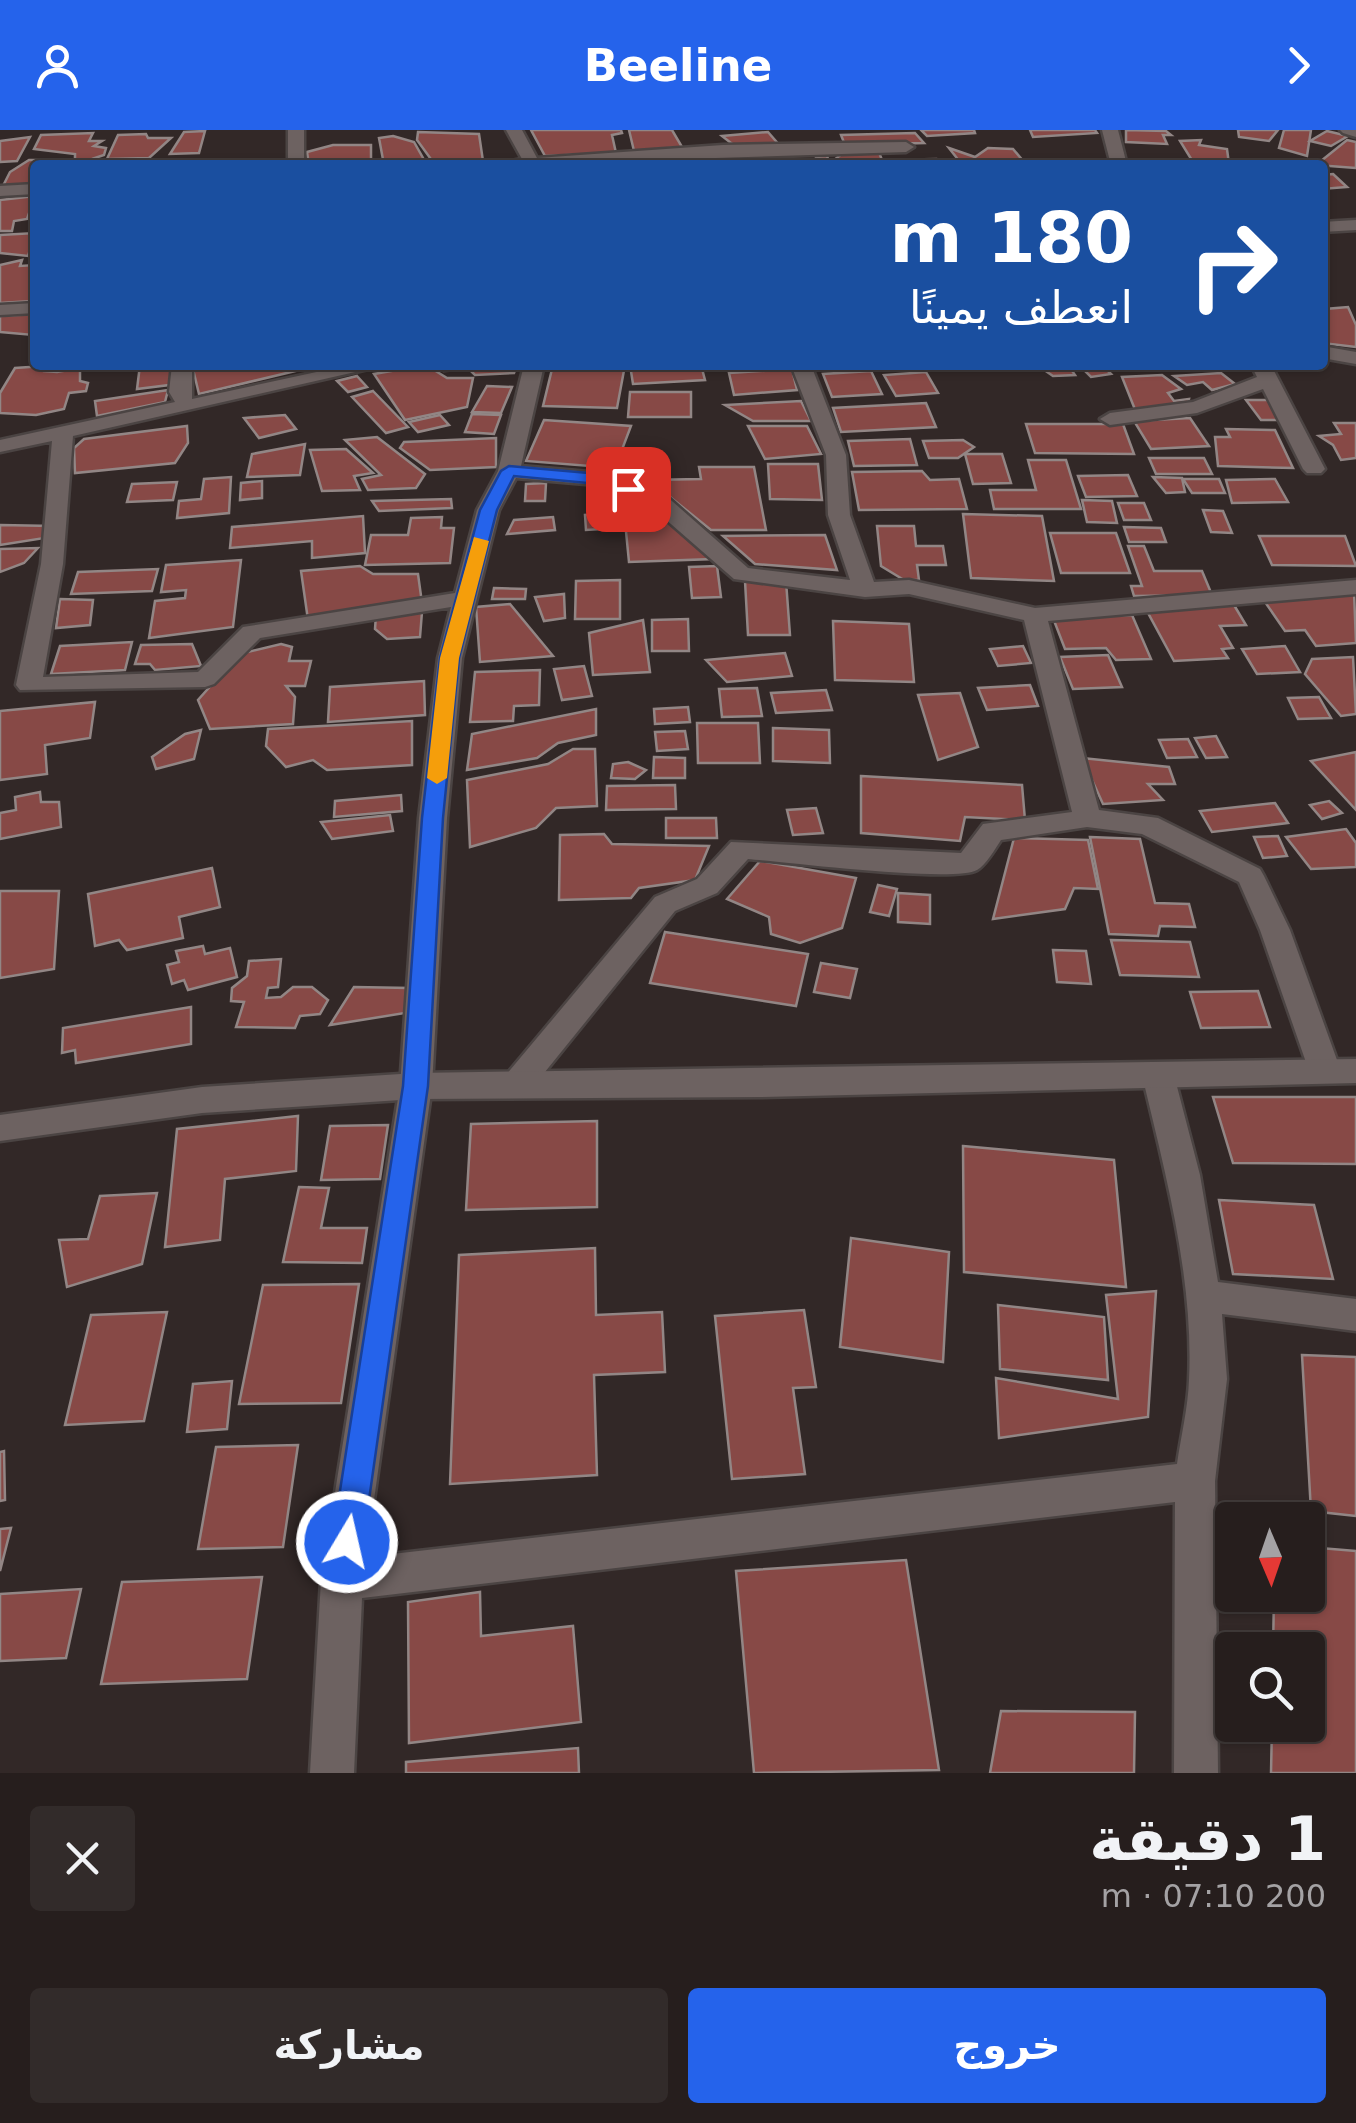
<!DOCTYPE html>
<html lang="ar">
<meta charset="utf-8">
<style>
:root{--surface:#261e1d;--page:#322b2a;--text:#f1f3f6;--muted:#a4a2a4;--line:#423c3b;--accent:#2563eb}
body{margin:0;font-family:"DejaVu Sans",Cairo,sans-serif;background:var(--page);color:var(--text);direction:rtl;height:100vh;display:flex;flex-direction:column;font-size:38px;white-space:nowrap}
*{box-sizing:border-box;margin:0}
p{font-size:32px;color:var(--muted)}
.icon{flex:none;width:55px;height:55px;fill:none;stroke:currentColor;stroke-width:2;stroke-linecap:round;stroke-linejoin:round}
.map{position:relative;height:1643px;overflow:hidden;direction:ltr}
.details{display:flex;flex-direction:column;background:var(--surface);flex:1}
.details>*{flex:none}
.banner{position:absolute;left:30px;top:30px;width:1298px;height:210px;border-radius:10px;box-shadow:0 2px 8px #0004,0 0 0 2px var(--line);direction:rtl;background:#1a4fa0;color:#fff;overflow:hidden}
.needle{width:65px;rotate:178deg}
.fabs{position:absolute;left:1215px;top:1372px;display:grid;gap:20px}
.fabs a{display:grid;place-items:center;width:110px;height:110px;border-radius:10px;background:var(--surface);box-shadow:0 2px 8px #0004,0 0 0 2px var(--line);font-size:50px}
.pin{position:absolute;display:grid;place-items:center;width:85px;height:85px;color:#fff;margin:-42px;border-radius:20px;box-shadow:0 5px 15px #0006}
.me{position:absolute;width:110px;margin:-55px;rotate:9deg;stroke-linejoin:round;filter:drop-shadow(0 0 8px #0008)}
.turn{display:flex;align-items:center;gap:35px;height:210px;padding:0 30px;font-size:45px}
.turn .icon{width:130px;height:130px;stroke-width:2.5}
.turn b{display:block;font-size:70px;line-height:85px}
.round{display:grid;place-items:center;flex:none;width:105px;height:105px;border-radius:10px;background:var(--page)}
.overview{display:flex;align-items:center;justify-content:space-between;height:170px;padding:0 30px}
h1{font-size:60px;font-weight:800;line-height:75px}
.button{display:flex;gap:20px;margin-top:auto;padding:20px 30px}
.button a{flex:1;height:115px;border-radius:10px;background:var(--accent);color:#fff;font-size:40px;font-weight:800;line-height:115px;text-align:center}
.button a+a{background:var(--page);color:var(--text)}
header{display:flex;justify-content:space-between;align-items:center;height:130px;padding:0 30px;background:var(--accent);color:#fff;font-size:45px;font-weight:800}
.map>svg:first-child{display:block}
</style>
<header><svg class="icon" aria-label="forward" viewBox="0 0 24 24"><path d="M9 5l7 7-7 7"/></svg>Beeline<svg class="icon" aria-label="person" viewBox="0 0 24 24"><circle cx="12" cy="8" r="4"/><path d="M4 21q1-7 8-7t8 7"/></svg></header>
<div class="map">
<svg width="1356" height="1643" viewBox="0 0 1356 1643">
<rect width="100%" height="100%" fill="#322827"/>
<g fill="#874946" stroke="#928685" stroke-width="2.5">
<path d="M531,0h90l1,3 -10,2 4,18 -71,3z"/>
<path d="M629,0h43l10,17 -48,4z"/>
<path d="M921,0h53l1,3 -48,3z"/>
<path d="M1030,0h65l2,3 -64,4z"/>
<path d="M1126,0l40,1 5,4h-8l4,9 -41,-2z"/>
<path d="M1238,0h40l-9,11 -30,-4z"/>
<path d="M1284,0h27l-4,26 -28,-8z"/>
<path d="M205,1l-6,22 -29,1 14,-22z"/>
<path d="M1327,1l21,5 -17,10 -21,-5z"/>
<path d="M418,2l61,2 4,27 -50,1 -16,-22z"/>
<path d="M768,2l13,15 -41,3 -18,-14z"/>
<path d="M93,3l-4,8h13l-8,5 12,2 -2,7 -12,4 -17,1v-6l-41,-5 7,-14z"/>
<path d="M915,3l9,10 -79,2 -4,-10z"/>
<path d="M146,4l2,4h23l-22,20 -42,1 11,-24z"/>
<path d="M393,6l21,6 13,23h-43l-5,-27z"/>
<path d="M30,7l-13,24 -17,1v-21z"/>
<path d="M1201,10l-2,5 28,4 2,15 -36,-2 -13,-21z"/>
<path d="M1347,10l9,2v26l-40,-3z"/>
<path d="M333,15h38v20h-62l-2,-13z"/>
<path d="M949,18l26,9 13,-9 25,1 12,14 40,2h-123l18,-3z"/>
<path d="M847,20h31l4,10 54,-1v6h-99l-3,-5z"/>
<path d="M721,25l1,10h-44l-3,-9z"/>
<path d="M761,25l4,10h-32l-2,-9z"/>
<path d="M639,26l4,9 -84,-2z"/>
<path d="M827,26l3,9h-49l-1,-4h40l-4,-4z"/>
<path d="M29,30h28l-3,5h-19v20l-32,1 7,-14z"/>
<path d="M1333,44l14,13 -25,2v-14z"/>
<path d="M35,66l-8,23 -13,2 -2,10h-12v-31z"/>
<path d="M35,103l-7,23 -28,-3v-18z"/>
<path d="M22,130l-2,6 15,-1 -2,36 -33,2v-38z"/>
<path d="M1348,177l8,18v22l-34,-4v-19l6,1 -3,-16z"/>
<path d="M35,184l-2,21 -33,-3v-16z"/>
<path d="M140,235h33l-4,20 -32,4z"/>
<path d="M192,235h116l4,2 -113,27z"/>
<path d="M426,235l21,13h26l-6,29 -62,13 -31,-46z"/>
<path d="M444,235h73l-3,8 -39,2 -5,-5 -26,1z"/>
<path d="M553,235h72l-8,43 -74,-2z"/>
<path d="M630,235h71l4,15 -72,4z"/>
<path d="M1037,235h31l7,10 -22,1z"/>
<path d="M1079,235h23l9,9 -20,3z"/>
<path d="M1152,235h60l2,4 -59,1z"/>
<path d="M44,236v5l13,1 23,-4v13l8,2 -2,8 -17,2 -5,16 -28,6 -36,-2v-20l15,-25z"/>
<path d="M792,239l5,21 -63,5 -5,-22z"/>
<path d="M871,241l11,23 -50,3 -9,-23z"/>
<path d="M926,242l12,21 -42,3 -12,-21z"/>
<path d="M1221,243l14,11 -23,6 -9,-8 -16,3 -13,-9z"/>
<path d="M1162,245l19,14 -13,4 6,8 15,-2 -1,4 -52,9 -14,-35z"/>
<path d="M357,246l10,11 -19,5 -11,-11z"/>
<path d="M487,256l25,1 -11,26 -29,-1z"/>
<path d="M168,260l-3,12 -68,14 -2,-15z"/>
<path d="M373,261l35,36 -22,6 -34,-36z"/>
<path d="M630,262h61v25h-63z"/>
<path d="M1246,270h27l10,20h-22z"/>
<path d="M801,271l10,20h-58l-28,-16z"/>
<path d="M926,273l10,24 -95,5 -8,-24z"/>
<path d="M472,284l29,1 -7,19 -29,-2z"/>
<path d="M285,285l11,14 -37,9 -15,-20z"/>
<path d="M440,285l9,10 -31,7 -9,-10z"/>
<path d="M1190,288l19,28 -58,3 -17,-28z"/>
<path d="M544,290l87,6 -16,42 -89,-7z"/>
<path d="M1334,293h22v35l-15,2 -8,-15 -14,-9 22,-2z"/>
<path d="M1026,294h97l11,30 -99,-1z"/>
<path d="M187,296l1,17 -13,20 -100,10 -1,-25 10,-9z"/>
<path d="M748,296h59l14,28 -56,5z"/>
<path d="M1226,299l49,1 18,38 -75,-2 -3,-29h15z"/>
<path d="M377,307l48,37 -9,14 -48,2 -6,-11 19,-4 -36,-35z"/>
<path d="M496,308v29l-66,3 -30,-22 4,-6z"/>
<path d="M910,309l7,26 -63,1 -6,-25z"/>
<path d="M963,310l11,7 -16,11h-29l-6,-17z"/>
<path d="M305,314l-5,31 -53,2 5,-23z"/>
<path d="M346,319l27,24 -19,3 6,14 -38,1 -12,-41z"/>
<path d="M965,324h37l9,29 -38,1z"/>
<path d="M1149,328h55l8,16h-56z"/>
<path d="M1028,330h38l15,49h-87l-4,-19h46z"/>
<path d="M768,334h50l4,36 -52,-1z"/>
<path d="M699,337h55l12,63h-55l-62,-50 52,-1z"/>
<path d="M922,341l8,9 29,-1 8,30 -108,1 -7,-38z"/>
<path d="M1128,345l9,21 -51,1 -8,-21z"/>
<path d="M231,347l-2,36 -52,5 2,-17 22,-2 3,-20z"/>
<path d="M1153,347l29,1 3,14 -19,1z"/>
<path d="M1183,349h36l6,14h-33z"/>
<path d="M1275,349l13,23 -56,1 -6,-23z"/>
<path d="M262,351v17l-22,2 1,-17z"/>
<path d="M177,352l-4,18 -46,2 5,-18z"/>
<path d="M546,353l-1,18h-20l1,-17z"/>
<path d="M451,369l1,9 -73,3 -7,-10z"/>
<path d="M1082,370l30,1 5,22 -30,-1z"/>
<path d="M1118,373h26l7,17h-27z"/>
<path d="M654,380l59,49 -84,3 -5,-51z"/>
<path d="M1203,380l20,1 9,22 -21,-1z"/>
<path d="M617,383l2,15 -33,2 -1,-15z"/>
<path d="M963,384l79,2 12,65 -83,-3z"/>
<path d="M363,386l2,37 -53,5v-17l-82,7 2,-21z"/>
<path d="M442,387l-1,11h13l-4,35 -85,2 6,-30h37l3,-17z"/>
<path d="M553,387l2,13 -48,4 7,-14z"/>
<path d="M0,395l53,1 -2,11 -51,8z"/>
<path d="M877,396h37l2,20h27l3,19h-29l2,15h-15l-23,-14z"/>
<path d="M1124,397l37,1 5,14h-37z"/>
<path d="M1050,403h66l14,40h-69z"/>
<path d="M825,405l12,35 -82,-6 -32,-28z"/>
<path d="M1259,406h86l11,30 -84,-1z"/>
<path d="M1128,416h16l10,25h48l10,24 -78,1 -3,-10h11z"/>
<path d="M38,418l-14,15 -24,9v-23z"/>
<path d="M241,430l-8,67 -84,11 6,-37 30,-3 1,-8 -25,2 5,-27z"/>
<path d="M360,436l13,8h45l4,29 -114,17 -7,-49z"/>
<path d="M717,436l4,31 -29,1 -3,-31z"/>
<path d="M158,439l-6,22 -81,3 7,-22z"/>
<path d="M620,450v39h-45l1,-38z"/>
<path d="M745,451h41l4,54h-42z"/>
<path d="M494,458l32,1 -1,10h-33z"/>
<path d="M1354,462l2,51 -40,3 -11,-16 -20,1 -22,-32z"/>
<path d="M564,464l1,24 -21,3 -9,-24z"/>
<path d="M60,469l33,1 -3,25 -34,3z"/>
<path d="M510,474l43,52 -73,6 -4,-55z"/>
<path d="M1234,475l12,20 -26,1 13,22 -11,1 6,9 -54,3 -27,-50z"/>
<path d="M422,482l-2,25 -33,2 -12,-10 1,-14z"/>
<path d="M1132,485l19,44 -35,1 -10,-12 -41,1 -12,-31z"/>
<path d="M688,489l1,32h-37v-31z"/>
<path d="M643,490l7,52 -57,3 -4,-42z"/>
<path d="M833,491l76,3 5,58 -79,-2z"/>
<path d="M132,512l-7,28 -74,4 9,-28z"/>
<path d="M192,514l9,22 -46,4 -5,-6h-15l6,-19z"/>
<path d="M281,514l11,3 -3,14h22l-6,25h-19l9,11 -2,27 -83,5 -12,-29 41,-46z"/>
<path d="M1023,516l8,17 -33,3 -8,-17z"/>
<path d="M1285,516l15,26 -43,2 -15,-25z"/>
<path d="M785,523l7,23 -65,6 -21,-22z"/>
<path d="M1108,525l14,32 -49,2 -13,-32z"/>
<path d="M1353,527l3,57 -15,2 -36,-42 7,-15z"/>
<path d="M584,536l8,30 -30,4 -8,-31z"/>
<path d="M540,540l-1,35 -25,1 -1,15 -43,1 5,-50z"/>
<path d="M424,551l1,34 -97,7 2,-35z"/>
<path d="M1030,555l8,21 -51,4 -9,-22z"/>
<path d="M757,558l5,28 -40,1 -3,-28z"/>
<path d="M826,560l6,20 -56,3 -5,-20z"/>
<path d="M960,563l18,54 -40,13 -20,-65z"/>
<path d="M1319,567l12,21 -33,1 -10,-21z"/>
<path d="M95,572l-5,36 -45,7 2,29 -47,6v-69z"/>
<path d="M688,577l2,15 -35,2 -1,-15z"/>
<path d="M596,579v26l-38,8 -21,15 -70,12 5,-36z"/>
<path d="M412,591v44l-85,5 -14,-10 -27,7 -20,-21 2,-17z"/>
<path d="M697,593h61l2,40h-62z"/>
<path d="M773,598l56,2 1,33 -57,-2z"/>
<path d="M201,600l-7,29 -38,10 -4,-12 33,-23z"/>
<path d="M685,601l3,18 -31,2 -2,-19z"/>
<path d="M1216,606l11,21 -21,1 -11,-20z"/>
<path d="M1188,609l9,18 -30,1 -8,-18z"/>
<path d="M573,619h22l2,57 -41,2 -20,20 -66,19 -3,-67 81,-16z"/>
<path d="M1356,622v58l-45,-49z"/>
<path d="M654,627l31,1v20h-32z"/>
<path d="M1082,628l87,9 6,17h-27l15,16 -60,4z"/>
<path d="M628,632l18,8 -11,9 -24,-1 2,-14z"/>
<path d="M861,646l161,9 3,35 -60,-3 -5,24 -99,-8z"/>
<path d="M675,655l1,24 -70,1 1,-24z"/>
<path d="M40,662l1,10h18l2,25 -61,12v-26l16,-3 -1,-13z"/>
<path d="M401,665l1,16 -68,6 1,-16z"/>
<path d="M1329,671l13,12 -20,6 -12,-14z"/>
<path d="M1275,673l13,20 -76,9 -12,-21z"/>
<path d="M816,678l7,25 -30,2 -6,-25z"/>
<path d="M390,685l3,16 -61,8 -11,-17z"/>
<path d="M666,688h50l1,20h-51z"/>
<path d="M1346,699l10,14v24l-45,2 -25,-32z"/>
<path d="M604,704l8,10 97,2 -14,34 -56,8 -8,10 -72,2 1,-65z"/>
<path d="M1278,706l9,20 -24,2 -9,-21z"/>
<path d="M1090,707l50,2 15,64 34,1 6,23 -35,-1 -2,10 -49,-2z"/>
<path d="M1014,708l74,2 10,49 -24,-1 -9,21 -72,10z"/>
<path d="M760,731l96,17 -14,50 -42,15 -29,-9 -2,-17 -42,-18z"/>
<path d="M212,738l8,39 -41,10 4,21 -56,12 -8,-10 -24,6 -7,-52z"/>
<path d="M878,755l19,4 -8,27 -19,-4z"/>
<path d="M0,761h59l-5,78 -54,9z"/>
<path d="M898,763l32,2v29l-32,-2z"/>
<path d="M665,802l143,22 -12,52 -146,-23z"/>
<path d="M1111,810l79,2 9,35 -79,-2z"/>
<path d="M203,816l2,8 25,-6 7,29 -49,13 -4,-10 -12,4 -5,-19 12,-3 -3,-11z"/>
<path d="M1053,820l33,1 5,33 -34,-2z"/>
<path d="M281,829l-3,28 -10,1 -2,10 15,-1 12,-10h19l16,13 -8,14 -20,2 -5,12 -59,-1 8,-25 -13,-1 1,-13 15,-12 2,-15z"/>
<path d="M821,833l36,6 -7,29 -36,-6z"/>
<path d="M354,857l56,1 -5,25 -75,12z"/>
<path d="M1258,861l12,36 -69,1 -11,-36z"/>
<path d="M191,877v37l-115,19 -1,-13 -13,3 1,-25z"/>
<path d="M1213,967h143v67l-123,-1z"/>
<path d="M298,986l-2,55 -71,8 -5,61 -55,7 12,-118z"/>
<path d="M597,991v86l-131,3 5,-86z"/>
<path d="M388,995l-8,54 -59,1 9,-54z"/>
<path d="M963,1016l151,14 12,127 -162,-15z"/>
<path d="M299,1057l30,1 -8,40h46l-5,35 -79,-1z"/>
<path d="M157,1063l-15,71 -75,23 -8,-47 29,-1 12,-43z"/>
<path d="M1219,1070l95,5 19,74 -100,-5z"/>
<path d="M851,1108l98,14 -6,110 -103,-15z"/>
<path d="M595,1118l1,67 66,-3 3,60 -71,3 3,100 -147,9 9,-229z"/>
<path d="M359,1154l-18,119 -102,1 24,-119z"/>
<path d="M1156,1161l-8,126 -149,21 -3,-60 122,21 -12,-104z"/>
<path d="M998,1175l106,12 4,63 -108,-11z"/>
<path d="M804,1180l12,77 -23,1 12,86 -73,5 -17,-163z"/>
<path d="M167,1182l-23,109 -79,4 26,-110z"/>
<path d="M1302,1225l54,2v159l-45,-5z"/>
<path d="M232,1251l-5,48 -40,3 6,-48z"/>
<path d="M298,1315l-15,102 -85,2 18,-102z"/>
<path d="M4,1321l1,49 -5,1v-49z"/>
<path d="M11,1398l-11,43v-42z"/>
<path d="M1308,1417l48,4v222h-85l1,-48h36v-75h-35l1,-55h34z"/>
<path d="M906,1430l33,210 -185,3 -18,-202z"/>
<path d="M262,1447l-15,102 -146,5 21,-102z"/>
<path d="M81,1459l-15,69 -66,3v-67z"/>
<path d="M480,1462l1,44 92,-10 8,96 -172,21 -1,-141z"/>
<path d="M1001,1581l134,1 -1,61h-144z"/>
<path d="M578,1618l1,25h-173v-11z"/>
</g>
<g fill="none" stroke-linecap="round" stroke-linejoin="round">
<g stroke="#4b4443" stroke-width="5">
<g id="street">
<rect x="288" y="0" width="16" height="35"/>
<path d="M506,0h16l15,28 186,-13 183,-3 8,5 -8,5 -418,13 34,-6z"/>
<path d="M1102,0h16l9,35h-16z"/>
<path d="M35,54v10l-35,2v-10z"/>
<path d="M1356,90v10l-34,2v-10z"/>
<path d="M35,173v10l-35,2v-10z"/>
<path d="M1322,216l34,6v12l-34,-6z"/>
<path d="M172,235h20v34l157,-34h37l-313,71 -10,128 -20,113 155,-5 45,-45 212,-34 22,-83 21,-39 26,-106h20l-23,101 79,7 64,21 84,74 102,12 -22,-65 -2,-60 -35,-90h20l35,90 4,60 24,67 35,-2 126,28 321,-28v14l-308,27 51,189 59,8 102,51 4,7 26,54 51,141 -5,9 -11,3 -11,-3 -5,-9 -49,-141 -21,-48 -97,-48 -55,-7 -86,13c-6,9 -15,25 -24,30 -23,13 -193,-8 -229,-11l-31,34 -42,18 -147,182 -11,4 -11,-4 -5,-9 5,-9 149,-178 42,-18 34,-37 230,11 22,-29 89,-12 -48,-192 -115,-26 -44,3 -131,-18 -86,-75 -51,-19 -81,-7 -17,32 -37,148 -15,160 -15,268 -66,471 811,-93c4,-28 11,-56 12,-84 5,-101 -24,-208 -47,-305l5,-9 11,-3 11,3 5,9 26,100 18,107 138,17v32l-134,-17 5,65 -12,102 3,292h-44l1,-271 -813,96 -8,175h-44l11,-193 79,-494 19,-268 19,-160 13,-51 -191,31 -46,46 -9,3 -185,3 -4,-5 25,-121 11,-123 -52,11v-12l175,-38 -6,-10z"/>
<path d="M1251,235h20l54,104 -4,4h-14l-4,-4 -40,-80 -66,24 -87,12 -10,-6 10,-6 83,-11 64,-25z"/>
</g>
</g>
<g stroke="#4b4443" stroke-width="5">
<g id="secondary">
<path d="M1340,0h16v7l-13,-4z"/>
<path d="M1356,929v24l-594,14 -346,2 -214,14 -202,28v-26l202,-28 214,-14z"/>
</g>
</g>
<use href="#street" fill="#6d6261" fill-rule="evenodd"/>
<use href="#secondary" fill="#6d6261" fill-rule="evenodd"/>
</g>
<path fill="#2563eb" stroke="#184099" stroke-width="2.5" d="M509,336l91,8 36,15 -8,5 -30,-10 -84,-8 -17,34 -38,148 -16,160 -15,268 -65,456 -5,10 -11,5 -11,-5 -4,-10 71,-456 19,-268 18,-160 40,-148 21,-39z"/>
<path fill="#f59e0b" d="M474,407l15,4 -30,117 -12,120 -10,6 -10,-6 13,-120z"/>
</svg>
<div class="fabs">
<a><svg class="needle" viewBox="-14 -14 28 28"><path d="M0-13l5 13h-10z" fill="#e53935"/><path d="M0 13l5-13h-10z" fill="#a4a2a4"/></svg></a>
<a><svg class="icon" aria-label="search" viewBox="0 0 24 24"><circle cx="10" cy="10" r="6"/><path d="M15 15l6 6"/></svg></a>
</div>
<div class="pin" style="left:628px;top:359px;background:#d93025"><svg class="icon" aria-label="arrive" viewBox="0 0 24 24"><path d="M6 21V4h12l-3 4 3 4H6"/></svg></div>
<svg class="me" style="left:347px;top:1412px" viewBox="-20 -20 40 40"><circle r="17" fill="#2563eb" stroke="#fff" stroke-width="3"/><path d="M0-11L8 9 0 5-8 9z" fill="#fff"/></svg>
<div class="banner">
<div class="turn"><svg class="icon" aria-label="right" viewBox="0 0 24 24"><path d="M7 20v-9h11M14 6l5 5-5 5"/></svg><div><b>180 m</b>انعطف يمينًا</div></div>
</div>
</div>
<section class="details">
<div class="overview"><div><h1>1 دقيقة</h1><p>200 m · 07:10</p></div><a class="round"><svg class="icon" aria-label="close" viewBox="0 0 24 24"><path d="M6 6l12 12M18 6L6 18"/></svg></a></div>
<div class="button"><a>خروج</a><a>مشاركة</a></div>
</section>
